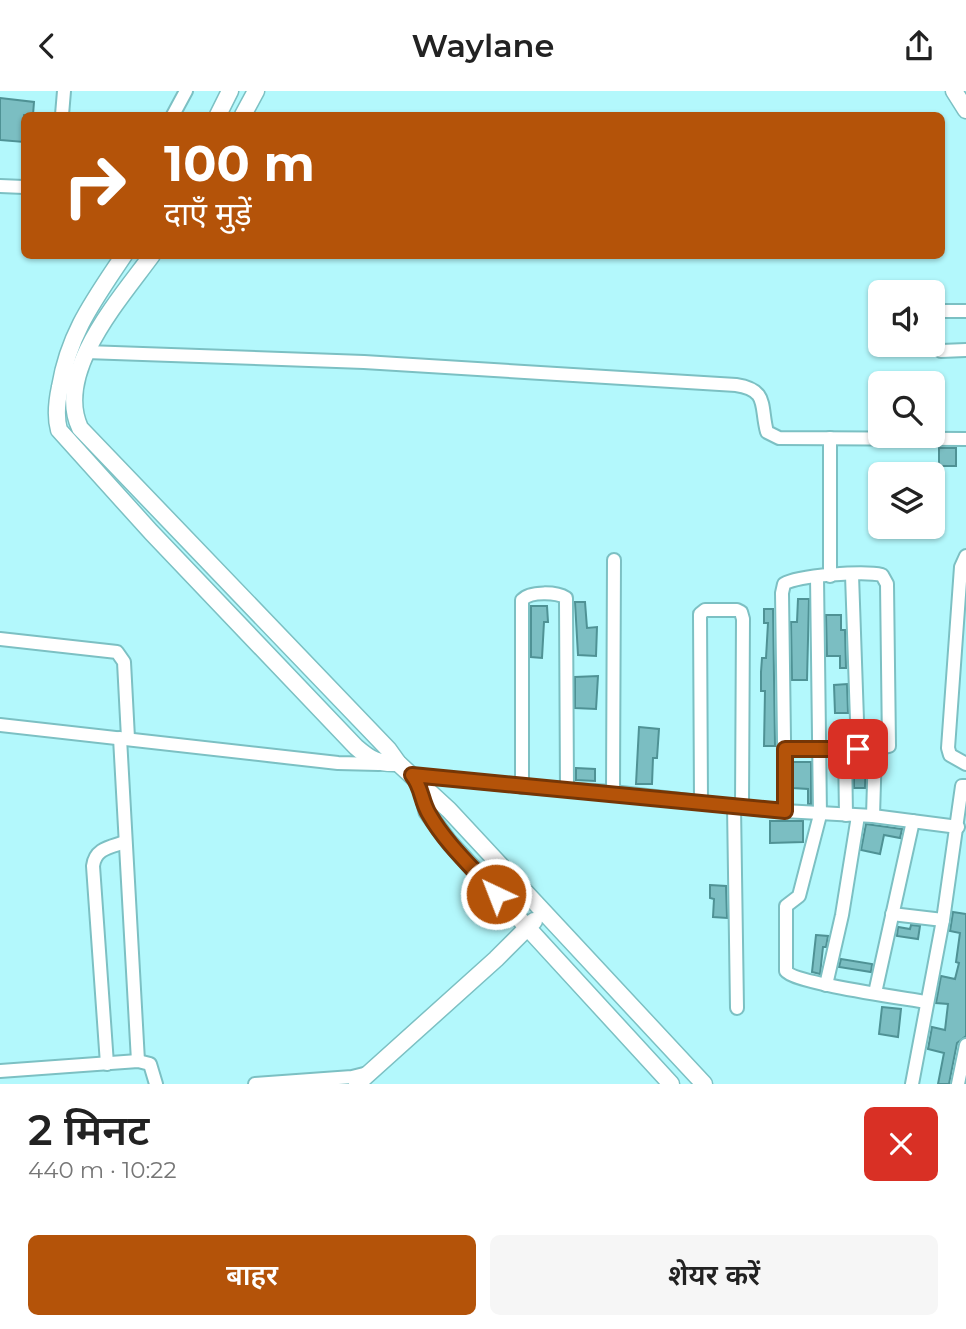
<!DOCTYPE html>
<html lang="hi">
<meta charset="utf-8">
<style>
:root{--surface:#fff;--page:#f6f6f6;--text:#222;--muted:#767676;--accent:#b45309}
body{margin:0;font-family:Montserrat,"Noto Sans Devanagari",sans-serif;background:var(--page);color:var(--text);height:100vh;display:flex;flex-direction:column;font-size:26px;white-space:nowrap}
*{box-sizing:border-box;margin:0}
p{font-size:23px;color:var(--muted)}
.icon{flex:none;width:38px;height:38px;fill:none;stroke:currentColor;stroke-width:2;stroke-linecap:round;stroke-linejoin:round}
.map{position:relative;height:993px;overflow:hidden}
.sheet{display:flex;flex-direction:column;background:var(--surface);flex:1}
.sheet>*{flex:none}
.banner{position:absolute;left:21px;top:21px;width:924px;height:147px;border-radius:10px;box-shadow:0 2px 5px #0004;background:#b45309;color:#fff;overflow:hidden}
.fabs{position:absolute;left:868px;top:189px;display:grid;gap:14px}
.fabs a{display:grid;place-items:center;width:77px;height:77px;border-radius:10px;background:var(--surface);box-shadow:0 2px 5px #0004;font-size:35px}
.pin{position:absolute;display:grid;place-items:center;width:60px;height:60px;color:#fff;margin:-30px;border-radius:14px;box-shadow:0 4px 10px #0006}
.me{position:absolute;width:77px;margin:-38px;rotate:317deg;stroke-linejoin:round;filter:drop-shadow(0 0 5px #0008)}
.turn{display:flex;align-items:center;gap:24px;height:147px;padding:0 28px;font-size:32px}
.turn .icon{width:91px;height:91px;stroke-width:2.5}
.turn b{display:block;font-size:49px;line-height:60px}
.round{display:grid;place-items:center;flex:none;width:74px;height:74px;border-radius:10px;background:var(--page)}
.overview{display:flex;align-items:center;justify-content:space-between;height:119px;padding:0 28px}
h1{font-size:42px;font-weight:600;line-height:52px}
.primary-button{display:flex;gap:14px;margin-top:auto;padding:14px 28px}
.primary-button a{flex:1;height:80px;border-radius:10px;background:var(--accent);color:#fff;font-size:28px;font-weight:600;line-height:80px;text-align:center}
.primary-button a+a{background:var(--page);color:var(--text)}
header{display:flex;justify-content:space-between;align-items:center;height:91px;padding:0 28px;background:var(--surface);font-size:32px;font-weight:600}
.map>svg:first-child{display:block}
</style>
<header><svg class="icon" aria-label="back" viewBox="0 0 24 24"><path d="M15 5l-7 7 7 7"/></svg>Waylane<svg class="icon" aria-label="share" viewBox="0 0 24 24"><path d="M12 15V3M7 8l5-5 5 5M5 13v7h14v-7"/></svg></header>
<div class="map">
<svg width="966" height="993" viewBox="0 0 966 993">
<rect width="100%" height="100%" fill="#b3f8fc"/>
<g fill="#7bbec2" stroke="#4f9295" stroke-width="2">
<path d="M0,7l34,4 -1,13h-9v27l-24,-2z"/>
<rect x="939" y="357" width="17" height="18"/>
<path d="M798,508h11l-2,81h-15l-1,-58h6z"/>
<path d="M575,511h10l2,26 10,-1 -1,29 -18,-1z"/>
<path d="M531,515h16l1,16h-4l-2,36 -11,-1z"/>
<path d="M764,518h9l2,137h-11l1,-55h-4v-19l1,-14h4l2,-35h-4z"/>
<path d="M826,524h15v15h4l1,38h-6v-12h-13z"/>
<path d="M598,585l-2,33 -21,-1v-31z"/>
<path d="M847,593l1,29h-13l-1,-28z"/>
<path d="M639,636l20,2 -2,29h-4l-1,26h-16z"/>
<path d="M854,667h12l-1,30h-11z"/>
<path d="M793,671h18v42h-3v-15l-15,-1z"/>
<path d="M576,677l19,1v12l-19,-1z"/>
<path d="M770,730h33v21l-33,1z"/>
<path d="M866,733l36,5 -2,9 -16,-3 -4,19 -19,-4z"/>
<path d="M710,794l16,1 1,32 -14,-1 1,-18 -4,-1z"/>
<path d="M953,821l13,2v122l-9,7 -8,41h-11l6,-31 -16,-4 4,-22 13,3 3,-26 -12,-1 5,-27 14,3 4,-16 -3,-1 4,-29 -10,-2z"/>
<path d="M911,834l9,1 -2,13 -21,-3 1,-9 12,2z"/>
<path d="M816,844l12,1 -2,11h-3l-3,27 -8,-2z"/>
<path d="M841,868l31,5 -1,8 -32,-5z"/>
<path d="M882,916l19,2 -3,28 -19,-3z"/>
</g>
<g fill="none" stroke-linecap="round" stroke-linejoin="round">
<g stroke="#7cc0c3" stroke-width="16">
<g id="street">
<path d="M62,24l2,-24"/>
<path d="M173,24l13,-24"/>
<path d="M0,95l24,1"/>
<path d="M943,220h23"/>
<path d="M941,260l25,-1"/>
<path d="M86,261l278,10 372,23c33,5 24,21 31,47l12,6 187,1"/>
<path d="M830,347v138"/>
<path d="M966,465l-5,11 -13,181 2,7 16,9"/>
<path d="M852,484l6,174"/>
<path d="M817,486l3,238 -21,81 -13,10v65c8,12 118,27 140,31"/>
<path d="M0,548l117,13 7,10 4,76"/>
<path d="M0,634l338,38 41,1"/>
<path d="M120,647l18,323"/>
<path d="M785,658h90l14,-3 -2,-162 -5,-9c-17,-4 -84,0 -98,9l-2,9 3,218"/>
<path d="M845,658l1,66"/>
<path d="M412,684l128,13 73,4 153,18 107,6 85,11"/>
<path d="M522,696v-187c8,-9 35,-8 44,-2v5l1,187"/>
<path d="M613,701l1,-232"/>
<path d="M701,711l-1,-188 5,-4h32l4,2 2,7 -1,188"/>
<path d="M734,715l3,202"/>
<path d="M873,725l2,-67"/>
<path d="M892,823l51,6"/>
<path d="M826,894l16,-70 16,-99"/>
<path d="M875,902l38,-172"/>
<path d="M107,973l-14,-198c2,-18 18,-19 32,-24"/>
<path d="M0,980l138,-10 12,3 6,20"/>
<path d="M255,993l97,-7 16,-4"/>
<path d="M912,993l31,-164 19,-134h4"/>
<path d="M958,993l8,-39"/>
</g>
</g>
<g stroke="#7cc0c3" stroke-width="19">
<g id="secondary">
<path d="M954,0l12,19"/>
<path d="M218,24l12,-24"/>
<path d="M243,24l13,-24"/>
<path d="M124,164c-30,45 -55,78 -64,132 -3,14 -5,29 -1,43l92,102 205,215c15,13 22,17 42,16"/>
<path d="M152,164c-32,44 -98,117 -72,173l308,321 10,14 51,47 255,274"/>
<path d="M421,695l6,26 22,30 222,242"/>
<path d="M357,993l139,-125 38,-38"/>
</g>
</g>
<use href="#street" stroke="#fff" stroke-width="12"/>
<use href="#secondary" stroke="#fff" stroke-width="16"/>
</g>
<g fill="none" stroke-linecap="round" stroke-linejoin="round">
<g stroke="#753606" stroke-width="18">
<path id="route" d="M496,803c-23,-26 -50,-50 -67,-80 -8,-13 -7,-27 -17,-39l373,36v-62h73"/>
</g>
<use href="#route" stroke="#b45309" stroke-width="12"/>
</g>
</svg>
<div class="fabs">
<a><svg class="icon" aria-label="sound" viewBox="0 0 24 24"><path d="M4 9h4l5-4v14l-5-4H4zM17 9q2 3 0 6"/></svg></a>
<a><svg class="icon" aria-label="search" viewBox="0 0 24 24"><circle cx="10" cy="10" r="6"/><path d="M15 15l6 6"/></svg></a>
<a><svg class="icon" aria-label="layers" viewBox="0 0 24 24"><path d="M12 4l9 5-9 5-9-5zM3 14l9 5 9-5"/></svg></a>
</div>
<div class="pin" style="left:858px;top:658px;background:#d93025"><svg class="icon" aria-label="arrive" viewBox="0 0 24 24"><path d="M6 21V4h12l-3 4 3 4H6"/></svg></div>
<svg class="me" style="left:496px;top:803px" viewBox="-20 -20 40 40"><circle r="17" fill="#b45309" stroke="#fff" stroke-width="3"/><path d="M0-11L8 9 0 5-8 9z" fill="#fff"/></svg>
<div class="banner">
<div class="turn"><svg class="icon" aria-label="right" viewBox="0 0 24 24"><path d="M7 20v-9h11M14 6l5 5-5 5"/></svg><div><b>100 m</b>दाएँ मुड़ें</div></div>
</div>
</div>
<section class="sheet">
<div class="overview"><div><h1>2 मिनट</h1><p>440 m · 10:22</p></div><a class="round" style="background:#d93025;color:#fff"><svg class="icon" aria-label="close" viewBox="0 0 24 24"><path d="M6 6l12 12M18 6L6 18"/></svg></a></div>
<div class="primary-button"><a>बाहर</a><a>शेयर करें</a></div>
</section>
